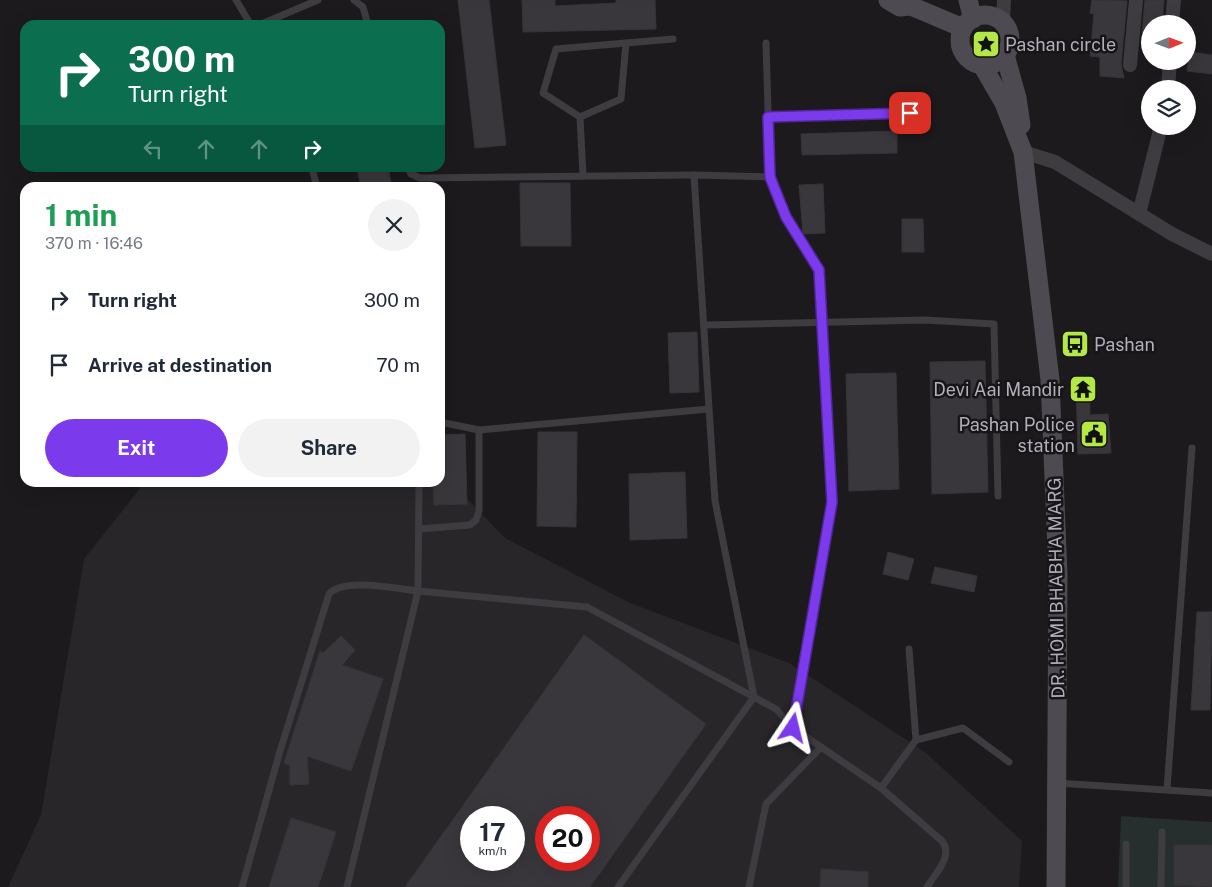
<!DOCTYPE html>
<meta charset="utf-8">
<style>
:root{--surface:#fff;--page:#f2f2f3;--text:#1f2937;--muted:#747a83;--accent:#7c3aed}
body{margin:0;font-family:"Public Sans",sans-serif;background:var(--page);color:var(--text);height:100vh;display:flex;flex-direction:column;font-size:19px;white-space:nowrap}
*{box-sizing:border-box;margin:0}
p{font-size:16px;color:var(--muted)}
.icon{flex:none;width:28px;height:28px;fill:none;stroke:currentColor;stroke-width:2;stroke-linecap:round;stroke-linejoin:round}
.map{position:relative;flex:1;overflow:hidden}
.side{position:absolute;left:20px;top:182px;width:425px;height:305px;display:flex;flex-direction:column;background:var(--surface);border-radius:15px;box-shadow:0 5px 20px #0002}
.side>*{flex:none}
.top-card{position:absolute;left:20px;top:20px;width:425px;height:152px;border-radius:15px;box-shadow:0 5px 20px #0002;background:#0b6e4f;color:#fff;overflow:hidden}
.needle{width:32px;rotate:89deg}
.fabs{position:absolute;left:1141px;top:15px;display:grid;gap:10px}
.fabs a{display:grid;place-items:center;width:55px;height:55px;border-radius:50%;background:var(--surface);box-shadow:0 5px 20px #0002;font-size:25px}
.speed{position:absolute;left:460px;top:806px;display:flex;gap:10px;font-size:25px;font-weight:700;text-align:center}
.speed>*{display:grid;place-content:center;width:65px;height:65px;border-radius:50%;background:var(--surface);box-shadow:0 5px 20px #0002;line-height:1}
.speed small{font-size:12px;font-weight:400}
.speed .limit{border:8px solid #d22;background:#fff;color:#111}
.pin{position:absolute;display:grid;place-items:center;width:42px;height:42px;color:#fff;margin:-21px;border-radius:10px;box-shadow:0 2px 8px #0006}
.me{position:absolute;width:55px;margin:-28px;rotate:10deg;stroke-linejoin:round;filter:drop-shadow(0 0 4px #0008)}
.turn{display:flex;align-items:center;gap:18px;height:105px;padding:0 25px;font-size:22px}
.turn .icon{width:65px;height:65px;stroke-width:2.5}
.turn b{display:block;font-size:35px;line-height:42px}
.lanes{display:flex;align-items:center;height:48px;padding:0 25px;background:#0003;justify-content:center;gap:25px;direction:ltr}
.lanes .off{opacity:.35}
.round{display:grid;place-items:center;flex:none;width:52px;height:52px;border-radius:26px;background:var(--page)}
.head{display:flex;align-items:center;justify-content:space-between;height:85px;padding:0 25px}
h1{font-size:30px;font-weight:700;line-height:38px;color:#1e9e55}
.primary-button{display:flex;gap:10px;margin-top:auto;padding:10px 25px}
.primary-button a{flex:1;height:58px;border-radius:30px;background:var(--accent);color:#fff;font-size:20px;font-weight:700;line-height:58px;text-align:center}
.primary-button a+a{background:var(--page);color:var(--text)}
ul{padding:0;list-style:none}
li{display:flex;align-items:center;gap:15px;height:65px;padding:0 25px}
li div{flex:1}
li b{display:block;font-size:19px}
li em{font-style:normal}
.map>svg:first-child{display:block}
</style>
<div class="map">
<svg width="1212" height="887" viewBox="0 0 1212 887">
<rect width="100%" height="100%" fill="#1c1a1c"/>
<path fill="#282629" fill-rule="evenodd" d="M440,471l65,67 125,65 159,60 136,89 97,89 -3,46h-1011l33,-72 43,-256 61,-77h295zM471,818h43v42h-43zM546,818h43v42h-43z"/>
<path fill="#262f2d" d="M1121,816l91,6v65h-94z"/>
<g fill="#39373b" stroke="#373438" fill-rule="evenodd">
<path d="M458,0h31l17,145 -31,3z"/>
<path d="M522,0h33v6l61,-3v-3h39l1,29 -133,3z"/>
<path d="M1092,0l35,1 -6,63 3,14 -24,-2v-19l-10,-1 4,-42 -4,-1z"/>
<path d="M1145,0h19l-2,24h-12v10l-8,-1z"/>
<path d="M1190,52l22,3v19l-25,-3z"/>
<path d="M897,131v22l-95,2 -1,-21z"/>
<path d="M357,168h31l4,20h-31z"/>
<path d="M520,183h50l1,63h-50z"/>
<path d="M823,184l2,49 -22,1 -4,-49z"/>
<path d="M902,219h21l1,33h-22z"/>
<path d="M697,332l2,60 -29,1 -2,-60z"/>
<path d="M985,361l3,131 -56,2 -2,-132z"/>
<path d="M896,373l3,116 -50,2 -3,-117z"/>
<path d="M1076,379h13l1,36 18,-1 3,39 -33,1z"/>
<path d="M538,432h39l-1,95 -39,-1z"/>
<path d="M465,434l2,70 -33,1 -1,-23h7v-47z"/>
<path d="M685,472l2,66 -57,2 -1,-66z"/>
<path d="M888,552l26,7 -6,21 -25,-6z"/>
<path d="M935,567l42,9 -3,16 -43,-9z"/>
<path d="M1197,612h15l-2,98h-19z"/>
<path d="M584,635l122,89 -116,163h-185zM471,818h43v42h-43zM546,818h43v42h-43z"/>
<path d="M341,636l14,14 -13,15 41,14 -32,92 -44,-15 2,28 -19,1v-20l-6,-2 36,-112 3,2z"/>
<path d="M291,818l45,14 -18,55h-49z"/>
<path d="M1174,845h38v42l-38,-2z"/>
<path d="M821,869l47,3v15h-48z"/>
</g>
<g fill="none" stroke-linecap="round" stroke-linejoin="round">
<g stroke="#3e3b41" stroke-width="7">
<path d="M236,0l15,25"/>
<path d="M354,0l9,7 5,18"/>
<path d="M259,25l59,-25"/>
<path d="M766,43l4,134 16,40 33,53 13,233 -39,225"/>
<path d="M580,117l41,-18 5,-56"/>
<path d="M768,117l142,-4"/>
<path d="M312,168l5,20"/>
<path d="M408,168l3,6 9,4 274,-3"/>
<path d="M583,176l-3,-59 -37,-24 13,-44 117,-10"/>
<path d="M704,325l221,-5 69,4 4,172"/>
<path d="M440,422l39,8 230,-21"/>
<path d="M419,482l-1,109 169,16 189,102 17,19 88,60 61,53c12,15 -7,33 -15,46"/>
<path d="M419,529l51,-4 6,-5 3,-9v-81"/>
<path d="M909,649l7,91"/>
<path d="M1057,783l155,10"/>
<path d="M881,788l35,-48 47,-12 46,34"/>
<path d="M1167,789l25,-341"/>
<path d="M242,887l38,-136 49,-157c15,-17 68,-5 89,-3l-71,296"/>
<path d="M618,887l136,-190 -39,-196 -21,-326 76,2"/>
<path d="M749,887l17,-83 55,-57"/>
<path d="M1126,887v-43"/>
<path d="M1161,887l1,-55"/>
</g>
<g stroke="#3e3b41" stroke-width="14">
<path d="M1003,23l1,-23"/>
<path d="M1172,24l2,-24"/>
<path d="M1130,65l6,-65"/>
<path d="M1168,89l2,-28"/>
<path d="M1023,152l32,10 117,72 40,20"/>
<path d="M1139,214l22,-88"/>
</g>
<g stroke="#4d4a51" stroke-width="19">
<path d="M888,0l12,7 11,-1 52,22"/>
<path d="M968,0l5,19"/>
<circle cx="985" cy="40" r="25"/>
<path d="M1005,55l12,43 4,27"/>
<path d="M982,65l22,38 19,49 27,228 8,195 -2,312"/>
</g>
</g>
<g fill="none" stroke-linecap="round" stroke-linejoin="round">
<g stroke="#51269a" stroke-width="12">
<path id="route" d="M793,728l39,-226 -13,-232 -33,-53 -16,-40 -2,-60 142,-4"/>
</g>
<use href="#route" stroke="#7c3aed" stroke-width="9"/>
</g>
<defs>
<g id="sight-square" transform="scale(1.4375)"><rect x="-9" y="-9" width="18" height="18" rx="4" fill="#b3e846" stroke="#171517"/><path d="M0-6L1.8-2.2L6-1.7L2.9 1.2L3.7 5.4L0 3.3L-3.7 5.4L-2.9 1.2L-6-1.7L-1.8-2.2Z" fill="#111"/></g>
<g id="bus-square" transform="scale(1.4375)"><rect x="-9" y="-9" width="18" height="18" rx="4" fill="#b3e846" stroke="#171517"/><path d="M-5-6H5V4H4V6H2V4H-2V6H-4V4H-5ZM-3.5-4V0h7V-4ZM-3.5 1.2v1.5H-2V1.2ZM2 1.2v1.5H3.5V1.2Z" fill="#111"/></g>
<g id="temple-square" transform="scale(1.4375)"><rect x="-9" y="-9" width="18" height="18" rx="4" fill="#b3e846" stroke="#171517"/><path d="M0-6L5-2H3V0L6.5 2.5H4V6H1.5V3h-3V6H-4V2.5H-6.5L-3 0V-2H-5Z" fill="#111"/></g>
<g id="civic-square" transform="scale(1.4375)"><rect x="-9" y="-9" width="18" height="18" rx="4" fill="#b3e846" stroke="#171517"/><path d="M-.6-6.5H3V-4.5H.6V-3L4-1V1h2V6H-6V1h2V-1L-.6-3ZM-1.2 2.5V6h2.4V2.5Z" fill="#111"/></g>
</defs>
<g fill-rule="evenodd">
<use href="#sight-square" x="986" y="44"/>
<use href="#bus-square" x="1075" y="344"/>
<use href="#temple-square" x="1083" y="389"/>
<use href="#civic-square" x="1094" y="434"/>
</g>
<g text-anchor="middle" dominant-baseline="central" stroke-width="5" stroke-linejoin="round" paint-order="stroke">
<g font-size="18" fill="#b2aebb" stroke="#171517" text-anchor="start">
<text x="1005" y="44">Pashan circle</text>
<text x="1094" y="344">Pashan</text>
<text x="1064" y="389" text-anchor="end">Devi Aai Mandir</text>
<text x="1075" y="424" text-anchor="end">Pashan Police<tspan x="1075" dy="21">station</tspan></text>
</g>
<g font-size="18" fill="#b2aebb" stroke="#171517">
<text transform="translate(1056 588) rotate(-91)">DR. HOMI BHABHA MARG</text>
</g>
</g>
</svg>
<div class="fabs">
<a><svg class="needle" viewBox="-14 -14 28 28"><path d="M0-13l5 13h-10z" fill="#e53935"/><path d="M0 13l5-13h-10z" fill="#747a83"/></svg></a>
<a><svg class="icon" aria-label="layers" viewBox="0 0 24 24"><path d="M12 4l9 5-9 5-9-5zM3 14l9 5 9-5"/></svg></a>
</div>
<div class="speed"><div>17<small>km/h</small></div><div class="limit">20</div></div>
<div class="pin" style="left:910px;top:113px;background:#d93025"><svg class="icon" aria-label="arrive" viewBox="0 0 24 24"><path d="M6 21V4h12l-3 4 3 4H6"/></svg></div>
<svg class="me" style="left:793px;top:728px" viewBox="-20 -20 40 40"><path d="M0-17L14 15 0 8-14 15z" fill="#7c3aed" stroke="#fff" stroke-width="4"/></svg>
<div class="top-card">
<div class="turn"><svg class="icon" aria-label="right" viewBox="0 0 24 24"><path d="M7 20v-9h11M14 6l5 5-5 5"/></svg><div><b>300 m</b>Turn right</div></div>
<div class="lanes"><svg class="icon off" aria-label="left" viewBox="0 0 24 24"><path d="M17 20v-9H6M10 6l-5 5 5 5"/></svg><svg class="icon off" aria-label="ahead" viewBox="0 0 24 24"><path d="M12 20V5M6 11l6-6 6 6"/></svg><svg class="icon off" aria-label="ahead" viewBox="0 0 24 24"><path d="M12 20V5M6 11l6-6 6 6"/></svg><svg class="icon" aria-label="right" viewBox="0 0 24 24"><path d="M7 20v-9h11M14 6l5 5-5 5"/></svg></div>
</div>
<section class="side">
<div class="head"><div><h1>1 min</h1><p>370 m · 16:46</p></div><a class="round"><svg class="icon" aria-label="close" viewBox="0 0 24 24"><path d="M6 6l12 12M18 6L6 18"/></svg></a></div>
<ul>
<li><svg class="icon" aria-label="right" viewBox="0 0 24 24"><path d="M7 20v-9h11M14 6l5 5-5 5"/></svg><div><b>Turn right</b></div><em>300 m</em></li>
<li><svg class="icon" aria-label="arrive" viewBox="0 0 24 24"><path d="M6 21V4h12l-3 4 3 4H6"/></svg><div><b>Arrive at destination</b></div><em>70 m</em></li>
</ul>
<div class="primary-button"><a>Exit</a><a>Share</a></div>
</section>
</div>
